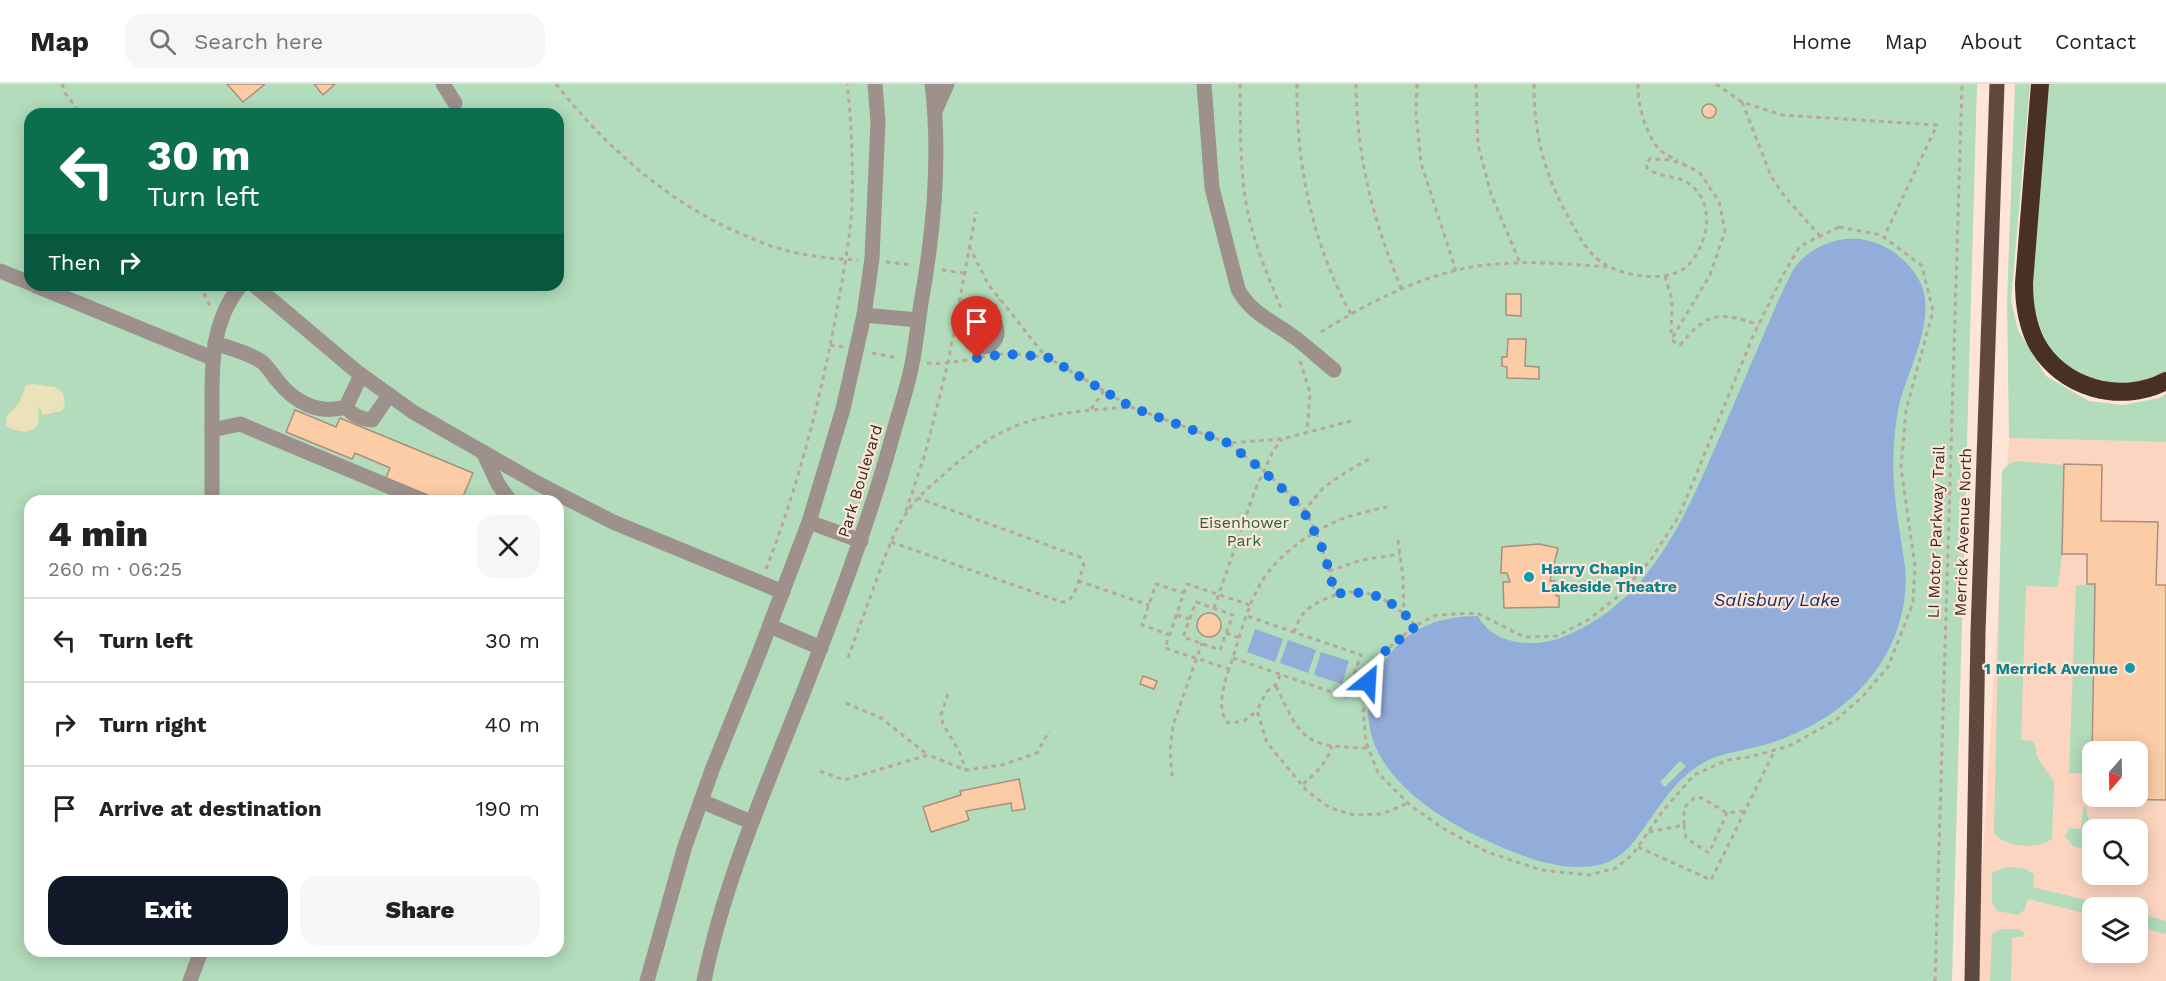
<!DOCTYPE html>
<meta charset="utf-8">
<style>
:root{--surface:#fff;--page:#f6f6f6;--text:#222;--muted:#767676;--line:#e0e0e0;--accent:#111827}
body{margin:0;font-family:"Work Sans",sans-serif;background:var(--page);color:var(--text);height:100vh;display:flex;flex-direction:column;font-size:22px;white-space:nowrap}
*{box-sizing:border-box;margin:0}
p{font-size:20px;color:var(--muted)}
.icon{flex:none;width:33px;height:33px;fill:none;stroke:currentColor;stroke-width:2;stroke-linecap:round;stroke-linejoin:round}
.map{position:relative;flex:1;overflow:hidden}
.panel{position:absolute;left:24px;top:411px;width:540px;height:462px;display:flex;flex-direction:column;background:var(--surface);border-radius:18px;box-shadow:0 3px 15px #0003}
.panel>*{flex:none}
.banner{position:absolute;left:24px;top:24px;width:540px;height:183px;border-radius:18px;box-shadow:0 3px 15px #0003;background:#0b6e4f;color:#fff;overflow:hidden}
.needle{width:39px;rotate:200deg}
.tools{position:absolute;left:2082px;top:657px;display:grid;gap:12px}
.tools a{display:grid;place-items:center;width:66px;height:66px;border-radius:12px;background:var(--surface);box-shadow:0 3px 15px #0003;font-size:30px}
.pin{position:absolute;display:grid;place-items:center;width:51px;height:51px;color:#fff;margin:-62px -26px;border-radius:50% 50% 50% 0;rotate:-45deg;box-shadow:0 0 6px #0007}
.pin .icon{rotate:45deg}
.me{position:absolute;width:66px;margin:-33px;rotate:27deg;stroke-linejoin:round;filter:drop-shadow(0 0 4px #0008)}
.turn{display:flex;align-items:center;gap:21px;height:126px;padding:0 24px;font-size:27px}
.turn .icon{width:78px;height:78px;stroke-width:2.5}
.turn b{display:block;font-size:42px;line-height:51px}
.then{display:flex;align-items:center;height:57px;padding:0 24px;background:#0003;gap:12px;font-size:22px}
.round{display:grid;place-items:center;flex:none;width:63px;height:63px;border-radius:18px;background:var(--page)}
.overview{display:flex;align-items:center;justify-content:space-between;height:102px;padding:0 24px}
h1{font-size:36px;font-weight:800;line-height:45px}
.primary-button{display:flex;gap:12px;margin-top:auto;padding:12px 24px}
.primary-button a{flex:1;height:69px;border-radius:18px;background:var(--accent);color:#fff;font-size:24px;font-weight:800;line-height:69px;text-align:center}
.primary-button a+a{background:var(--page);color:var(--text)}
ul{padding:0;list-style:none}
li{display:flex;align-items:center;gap:18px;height:84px;padding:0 24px;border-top:2px solid var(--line)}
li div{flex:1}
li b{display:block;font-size:22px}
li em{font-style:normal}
header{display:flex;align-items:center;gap:36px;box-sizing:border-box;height:84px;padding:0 30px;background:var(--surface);border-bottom:2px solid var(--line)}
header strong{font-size:28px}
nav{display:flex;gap:33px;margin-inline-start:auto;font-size:21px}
.search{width:420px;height:54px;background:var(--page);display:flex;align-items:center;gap:15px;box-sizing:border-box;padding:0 21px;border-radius:18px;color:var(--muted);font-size:22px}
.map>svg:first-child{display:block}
</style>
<header>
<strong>Map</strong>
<div class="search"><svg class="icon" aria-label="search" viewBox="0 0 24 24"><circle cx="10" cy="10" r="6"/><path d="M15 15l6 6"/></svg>Search here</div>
<nav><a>Home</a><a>Map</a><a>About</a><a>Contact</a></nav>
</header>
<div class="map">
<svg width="2166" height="897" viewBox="0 0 2166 897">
<rect width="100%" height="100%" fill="#ffe5d8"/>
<path fill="#fcd5c1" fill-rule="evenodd" d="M2009,354l157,4v539h-191zM2092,668h46v44h-46zM2092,746h46v44h-46zM2092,824h46v44h-46z"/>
<g fill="#b2dcbb" fill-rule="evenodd">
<path d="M0,0h1977l-25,897h-1952zM30,30h528v171h-528zM30,417h528v450h-528z"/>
<path d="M2015,0h15l-19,217 7,29 28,46 43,25 34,4 36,-7 7,-4v48l-157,-4 -2,-137z"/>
<path d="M2048,0h118v288c-35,15 -64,18 -97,-5 -5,-4 -11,-7 -14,-12 -13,-16 -18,-37 -24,-56z"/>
<path d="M2018,377l45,4 -1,89 -4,33 -32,-1 -5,154 13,1 3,16 17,25 -2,56c-11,13 -48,9 -58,-5l8,-362 8,-8z"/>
<path d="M2076,501h19l-3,189 -23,-1z"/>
<path d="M2083,723h3l6,29 -1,6 -12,6 -6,-2 -8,-10 4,-8 12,1z"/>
<path d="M2005,783l18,1 11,6 -1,13 82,20 -23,1v7l-64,-16 -3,10 -6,6 -22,-4 -5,-8v-30z"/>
<path d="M2138,829l28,8v13l-28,-7z"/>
<path d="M2000,845h19l5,4 -1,4h-11l-1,44h-21l2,-47z"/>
</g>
<path fill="#ebe2bc" d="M32,300l23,3 8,6 2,13 -3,5 -19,4 -4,-9 -1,19c-10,10 -20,7 -32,1l1,-10 12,-13 7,-18z"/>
<g fill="#93addb" fill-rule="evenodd">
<path d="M1839,156c8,-1 18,-2 26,0 25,4 50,26 58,49 11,37 -17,84 -25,121 -5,28 -6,58 -3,86 2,24 7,47 10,71 4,39 -10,81 -35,111 -27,34 -69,57 -110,68 -19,5 -40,7 -57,17 -28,15 -46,48 -65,73 -9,13 -20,23 -35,28 -39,10 -80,-7 -115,-23 -70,-31 -159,-97 -101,-183 21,-31 55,-42 91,-42 12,22 35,28 59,27 17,-1 32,-8 47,-16 68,-36 101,-110 130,-177 16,-36 31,-73 47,-109 10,-24 20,-48 32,-71 12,-17 26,-25 46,-30zM1680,677l6,5 -21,21 -5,-5z"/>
<path d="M1255,545l28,10 -8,23 -28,-10z"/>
<path d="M1288,556l28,10 -8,23 -28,-10z"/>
<path d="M1321,568l28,9 -7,23 -28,-9z"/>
</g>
<g fill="#fccca7" stroke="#a98f7c" stroke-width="1.5">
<path d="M227,0h38l-22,18z"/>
<path d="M314,0h21l-12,11z"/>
<circle cx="1709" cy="27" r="7"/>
<path d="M1506,210h15v22l-15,-1z"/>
<path d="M1508,255h18l-1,27 14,1v12l-32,-1v-11l-5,-1v-9h5z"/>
<path d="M295,326l41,17 4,-9 133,55 -12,28h-19l-56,-23 4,-10 -35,-15 -3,6 -66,-27z"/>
<path d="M2064,380l38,1 -1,56 57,1 -2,63h10v215l-57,-1 1,-3h28v-44h-46v7l3,-175h-8v-30h-25z"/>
<path d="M1539,460l19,4 -8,33h5l1,15h3v11l-55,1 -1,-26h7l-3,-9h-6l1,-26z"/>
<circle cx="1209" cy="541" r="12"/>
<path d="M1143,592l14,5 -3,8 -14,-5z"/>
<path d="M1019,695l6,30 -13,2 -1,-8 -45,8 3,9 -38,12 -8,-25 38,-12 -1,-4z"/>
</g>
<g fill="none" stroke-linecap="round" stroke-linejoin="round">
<g stroke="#bba69b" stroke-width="3" stroke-dasharray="4.5 4.5" stroke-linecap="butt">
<path d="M62,0l3,9 16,21"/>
<path d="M556,0c51,65 117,123 195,154 10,4 20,9 30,11 24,7 52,10 77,11"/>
<path d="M1240,0c1,43 -1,87 8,129 6,30 22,69 34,97"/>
<path d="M1297,0c-1,79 15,160 54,230"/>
<path d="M1356,0c1,76 17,136 46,206"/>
<path d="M1417,0l-1,30 5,49 35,108"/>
<path d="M1476,0l2,61 13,49 29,69"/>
<path d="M1534,0c0,55 12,96 40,143 8,15 19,33 36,40 21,10 56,15 75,1 11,-9 17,-23 20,-35 3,-12 2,-25 -4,-36 -15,-26 -38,-16 -54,-29l-1,-5 4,-4 19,1 15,4"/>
<path d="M1638,0c-1,20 7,47 20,64 4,5 13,9 20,13"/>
<path d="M1716,0l26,18 40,13 155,10 -53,112"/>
<path d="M1742,18l29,74 14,21 35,39"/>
<path d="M1683,80l16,8 20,29 6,30 -15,44 -39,65 9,5c27,-33 39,-34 79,-20"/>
<path d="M1839,143l42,8 41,31 11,45 -27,99 -5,58 14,98 -2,37 -25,64 -25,29 -27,24 -47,26 -39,11 -23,3 -33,15 -32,37 -29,42 -17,14 -27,7 -48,-5 -54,-18 -43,-23 -33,-23 -33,-33 -12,-31 -3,-30 5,-30 15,-29 30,-26 23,-12 41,-2 47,24 33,-1 31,-16 28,-22 34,-37 29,-45 74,-180 30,-61 17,-29z"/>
<path d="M969,162l19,38 57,72 86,51 97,36 54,-4 69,-18"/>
<path d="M886,178l26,3"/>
<path d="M942,186l22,3"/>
<path d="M1665,192l7,24 -1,38"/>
<path d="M200,201l11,23"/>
<path d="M1321,248c51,-32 114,-64 175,-68 37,-3 74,0 111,3"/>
<path d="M830,261l13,2"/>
<path d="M872,269l26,5"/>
<path d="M977,274l4,-28 19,-31"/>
<path d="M1300,277l10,32 -3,39"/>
<path d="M927,279c19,3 54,-7 76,-9 13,-1 29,2 42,3"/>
<path d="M1091,325l13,-18"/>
<path d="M1229,360c26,20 64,47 81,76 12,23 19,49 25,74"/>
<path d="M906,427l19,-57 23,-91 28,-151"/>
<path d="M1303,428l20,-24 23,-16 23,-13"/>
<path d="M1398,456l5,37 1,36"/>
<path d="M891,458l171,60c14,0 17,-25 22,-37l-4,-8 -162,-59"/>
<path d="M766,485c32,-82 54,-168 70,-254 6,-35 14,-73 16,-108 1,-41 0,-83 -5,-123"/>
<path d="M1329,487l32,-11 39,-6"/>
<path d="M1078,497l71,24"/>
<path d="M1196,518l37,13 -13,35 -37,-13z"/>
<path d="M1250,521l-63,-21 -22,64 64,21c10,-28 17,-61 32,-86 17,-30 54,-54 86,-66 13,-4 27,-7 40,-10"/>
<path d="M1214,524l41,-118 18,-39 9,-12"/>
<path d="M1177,531l12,4"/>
<path d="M1294,548c3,-5 4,-12 8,-17 6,-7 14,-12 23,-16 37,-17 65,-1 91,27"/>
<path d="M1226,549l14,5"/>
<path d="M1170,551l-28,-10 14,-41 28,9"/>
<path d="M848,574c9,-26 19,-51 28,-77 8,-22 16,-46 29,-66 10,-16 24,-28 38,-40 64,-59 104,-62 187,-68"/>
<path d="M1233,574l113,39 15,-42 -114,-39"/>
<path d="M1229,585c-5,14 -13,42 -1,54l16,-2 13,-10"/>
<path d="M1280,591l-5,11c-10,3 -13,16 -18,25l10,32 40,48 23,17 24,7 28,-1 26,-11"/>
<path d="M1353,593l15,5"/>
<path d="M1276,602c27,57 29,60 92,62"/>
<path d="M948,610l-7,21 2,9 16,27 7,19"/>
<path d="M846,619l35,15 47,37"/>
<path d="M820,687l24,9 84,-25 38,15 36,-5 35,-12 12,-22"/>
<path d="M1172,692l-2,-25 3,-26 29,-82"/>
<path d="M1303,700c13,-11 23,-20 29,-38"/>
<path d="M1684,741l2,13 23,15 18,-40"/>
<path d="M1649,748l35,-7v-17l11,-11 7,1 25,15 18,-2"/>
<path d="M1638,763l73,33 64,-130"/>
<path d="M1935,897l27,-897"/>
</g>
<g stroke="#9e918b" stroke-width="15">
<path d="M443,0l12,19"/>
<path d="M1204,0l8,104 26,101c12,24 36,33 56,48 14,10 26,22 40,33"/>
<path d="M936,25l11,-25"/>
<path d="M0,187l30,12"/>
<path d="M34,201l178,73"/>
<path d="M254,201l102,86 57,41 124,71 76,39 170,70"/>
<path d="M864,231l54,5"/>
<circle cx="982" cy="248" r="15"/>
<path d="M215,259c14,5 35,10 47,19 6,5 10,12 15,18 17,22 41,35 69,27"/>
<path d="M361,291l-15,32c7,9 15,12 26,13l17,-25"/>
<path d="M212,346l28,-6 184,77"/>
<path d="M483,368l15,32 12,17"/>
<path d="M212,417c0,-28 0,-56 0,-84 0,-47 -3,-93 29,-132"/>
<path d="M809,438l52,19"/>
<path d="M770,542l51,22"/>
<path d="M701,717l50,21"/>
<path d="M190,897l11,-30"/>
<path d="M647,897l38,-135 27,-76 48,-119 49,-129 34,-113 21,-94 8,-57 6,-136 -3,-38"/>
<path d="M704,897c19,-94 57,-182 92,-270 37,-94 73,-187 99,-284 6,-21 13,-42 17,-63 4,-20 6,-41 9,-61 13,-72 20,-146 11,-219"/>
</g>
<path stroke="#5f493e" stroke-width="15" d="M1972,897l6,-349 19,-548"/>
<path stroke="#483023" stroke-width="18" d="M2040,0l-16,199c0,20 3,41 12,59 24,46 85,63 130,39"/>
</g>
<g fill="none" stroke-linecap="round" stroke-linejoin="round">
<path stroke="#1a73e8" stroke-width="10" stroke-dasharray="0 18" d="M977,274l29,-4 41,3 84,50 97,36 33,26 28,26 19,23 16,34 11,42c39,-5 55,4 81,32l-33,27 -15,29"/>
</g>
<g fill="#0f9aa8" stroke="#ffe5d8" stroke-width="2">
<circle cx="1529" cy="493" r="6"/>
<circle cx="2130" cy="584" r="6"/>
</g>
<g text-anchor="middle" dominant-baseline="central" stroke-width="4.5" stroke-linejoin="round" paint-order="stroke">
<g font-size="16" fill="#372b25" stroke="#ffe5d8">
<text transform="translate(860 397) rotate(-73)">Park Boulevard</text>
<text transform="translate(1936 448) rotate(-88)">LI Motor Parkway Trail</text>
<text transform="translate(1963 448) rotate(-88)">Merrick Avenue North</text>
</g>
<g font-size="16" fill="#206839" stroke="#ffe5d8">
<text x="1244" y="438">Eisenhower<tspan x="1244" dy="18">Park</tspan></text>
</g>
<g font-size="16" font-weight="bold" fill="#0d838f" stroke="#ffe5d8" text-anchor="start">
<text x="1541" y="484">Harry Chapin<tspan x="1541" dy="18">Lakeside Theatre</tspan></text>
<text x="2118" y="584" text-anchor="end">1 Merrick Avenue</text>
</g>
<g font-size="18" font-style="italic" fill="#112d65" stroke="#ffe5d8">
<text x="1777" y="515">Salisbury Lake</text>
</g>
</g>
</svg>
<div class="tools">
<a><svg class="needle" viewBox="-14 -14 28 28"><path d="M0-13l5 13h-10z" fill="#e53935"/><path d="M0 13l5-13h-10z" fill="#767676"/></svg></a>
<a><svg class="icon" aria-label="search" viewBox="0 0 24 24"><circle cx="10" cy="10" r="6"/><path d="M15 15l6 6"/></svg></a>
<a><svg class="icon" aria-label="layers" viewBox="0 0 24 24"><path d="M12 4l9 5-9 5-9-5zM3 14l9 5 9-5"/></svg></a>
</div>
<div class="pin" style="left:977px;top:274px;background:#d93025"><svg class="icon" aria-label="arrive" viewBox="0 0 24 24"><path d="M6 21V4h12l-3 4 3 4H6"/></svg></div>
<svg class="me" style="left:1368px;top:598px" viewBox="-20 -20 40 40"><path d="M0-17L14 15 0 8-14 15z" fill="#1a73e8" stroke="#fff" stroke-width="4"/></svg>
<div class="banner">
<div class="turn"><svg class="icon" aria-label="left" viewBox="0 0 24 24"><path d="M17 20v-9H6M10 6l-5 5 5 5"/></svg><div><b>30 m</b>Turn left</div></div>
<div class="then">Then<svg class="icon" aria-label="right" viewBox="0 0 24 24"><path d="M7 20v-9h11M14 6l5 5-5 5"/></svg></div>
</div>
<section class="panel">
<div class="overview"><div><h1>4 min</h1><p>260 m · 06:25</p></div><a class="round"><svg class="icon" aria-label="close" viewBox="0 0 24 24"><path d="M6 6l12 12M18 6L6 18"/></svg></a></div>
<ul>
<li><svg class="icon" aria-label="left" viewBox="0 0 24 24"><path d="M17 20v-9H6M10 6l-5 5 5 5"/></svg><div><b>Turn left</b></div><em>30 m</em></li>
<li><svg class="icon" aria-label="right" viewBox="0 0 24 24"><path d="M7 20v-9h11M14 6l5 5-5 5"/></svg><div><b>Turn right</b></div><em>40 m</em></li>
<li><svg class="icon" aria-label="arrive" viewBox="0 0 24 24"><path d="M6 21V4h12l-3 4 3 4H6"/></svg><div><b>Arrive at destination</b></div><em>190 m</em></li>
</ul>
<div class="primary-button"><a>Exit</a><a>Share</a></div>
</section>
</div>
